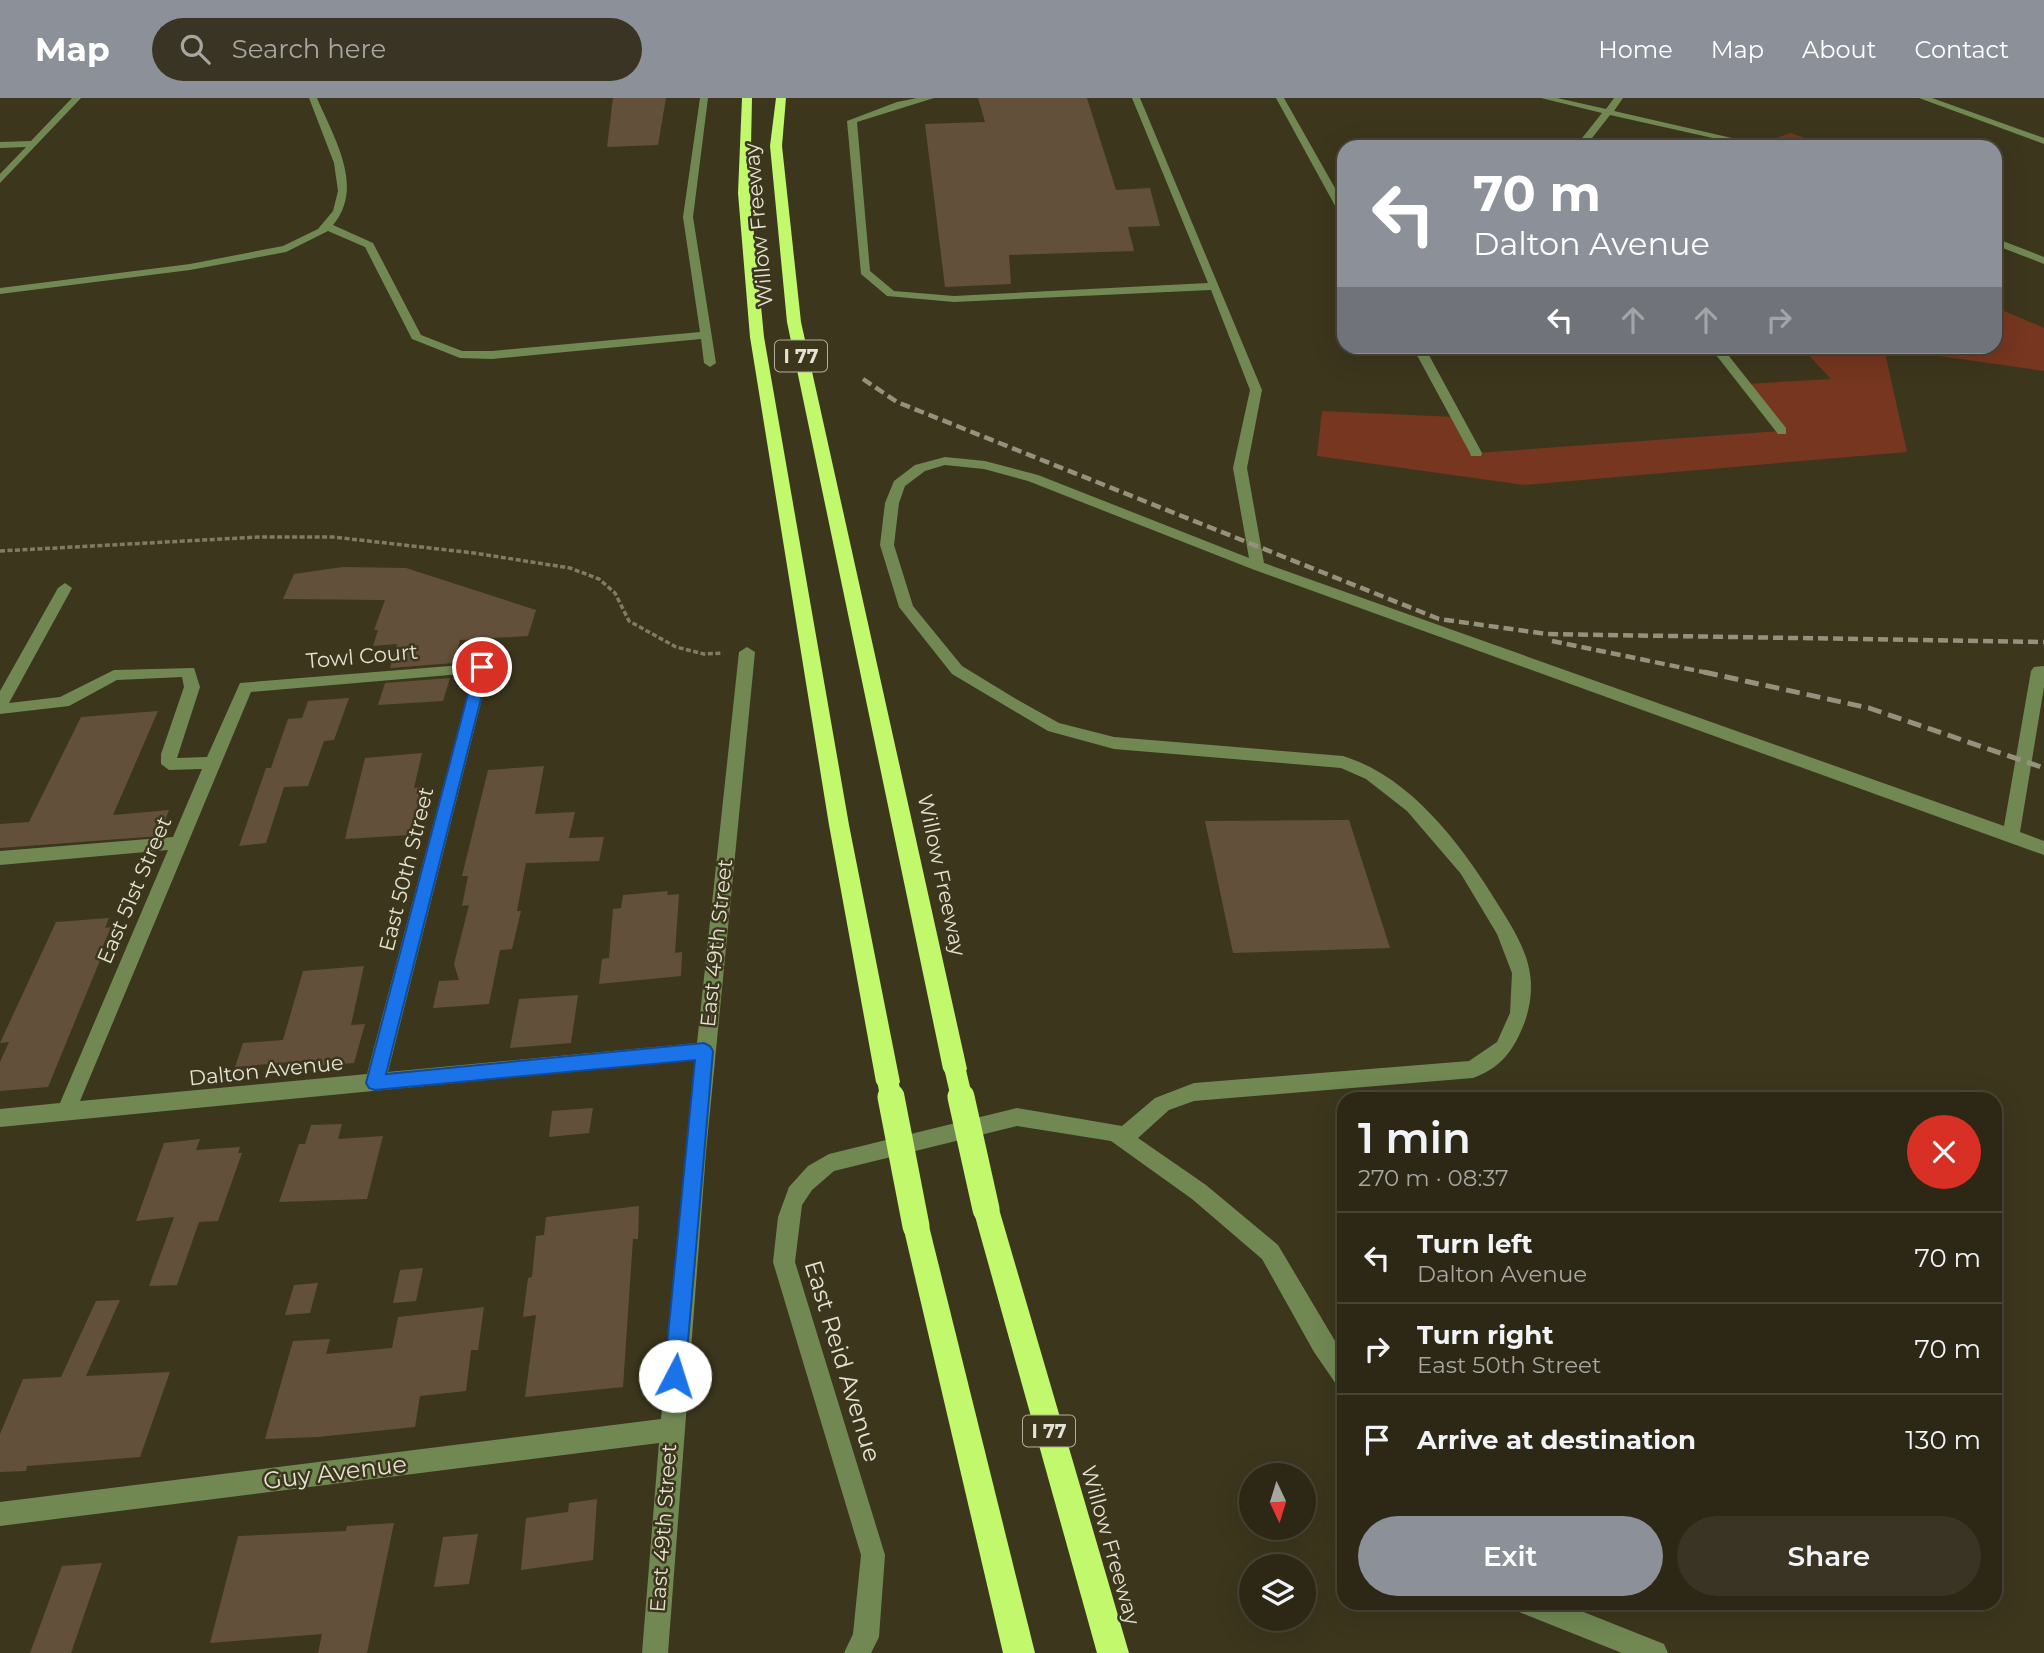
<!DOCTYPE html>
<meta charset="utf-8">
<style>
:root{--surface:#2d2816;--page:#393423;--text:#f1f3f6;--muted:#a7a6a1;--line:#484435;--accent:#8c9099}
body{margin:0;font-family:Montserrat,sans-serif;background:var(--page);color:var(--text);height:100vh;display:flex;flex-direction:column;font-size:26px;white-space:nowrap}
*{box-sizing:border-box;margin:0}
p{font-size:23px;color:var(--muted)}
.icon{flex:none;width:38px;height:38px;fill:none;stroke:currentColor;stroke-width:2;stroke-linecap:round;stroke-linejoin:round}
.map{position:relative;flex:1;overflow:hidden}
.panel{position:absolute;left:1337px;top:994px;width:665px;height:518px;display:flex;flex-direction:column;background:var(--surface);border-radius:21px;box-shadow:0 7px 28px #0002,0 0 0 2px var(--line)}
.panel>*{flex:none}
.guide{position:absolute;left:1337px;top:42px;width:665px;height:214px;border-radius:21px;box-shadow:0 7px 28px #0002,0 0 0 2px var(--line);background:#8c9099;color:#fff;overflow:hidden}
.needle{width:46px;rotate:176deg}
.tools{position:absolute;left:1239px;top:1365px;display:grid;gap:14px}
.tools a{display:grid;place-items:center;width:77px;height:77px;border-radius:50%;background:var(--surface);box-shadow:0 7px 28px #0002,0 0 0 2px var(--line);font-size:35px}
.pin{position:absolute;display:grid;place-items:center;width:60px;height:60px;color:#fff;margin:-30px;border:4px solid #fff;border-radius:50%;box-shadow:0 2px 7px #0007}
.me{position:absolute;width:77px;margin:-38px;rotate:5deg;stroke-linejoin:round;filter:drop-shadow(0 0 5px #0008)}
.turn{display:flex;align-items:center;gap:24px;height:147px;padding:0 21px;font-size:32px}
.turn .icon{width:91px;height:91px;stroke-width:2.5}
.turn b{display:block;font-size:49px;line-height:60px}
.lanes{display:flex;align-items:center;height:66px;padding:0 21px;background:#0003;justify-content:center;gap:35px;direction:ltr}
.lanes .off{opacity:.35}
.round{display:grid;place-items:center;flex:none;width:74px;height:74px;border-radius:37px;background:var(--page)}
.overview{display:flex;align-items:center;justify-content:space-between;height:119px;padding:0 21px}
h1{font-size:42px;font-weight:600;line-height:52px}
.action{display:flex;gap:14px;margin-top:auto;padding:14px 21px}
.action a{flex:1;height:80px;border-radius:42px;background:var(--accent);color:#fff;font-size:28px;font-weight:600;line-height:80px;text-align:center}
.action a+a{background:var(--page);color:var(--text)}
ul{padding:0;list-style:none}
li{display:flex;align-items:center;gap:21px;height:91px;padding:0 21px;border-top:2px solid var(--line)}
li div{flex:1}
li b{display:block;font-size:26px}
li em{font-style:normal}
header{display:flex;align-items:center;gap:42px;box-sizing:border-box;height:98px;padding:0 35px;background:var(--accent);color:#fff}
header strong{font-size:33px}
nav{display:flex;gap:38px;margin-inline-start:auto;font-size:24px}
.search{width:490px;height:63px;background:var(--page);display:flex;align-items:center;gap:18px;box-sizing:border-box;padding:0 24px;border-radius:38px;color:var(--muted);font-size:26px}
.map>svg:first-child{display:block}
</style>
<header>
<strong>Map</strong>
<div class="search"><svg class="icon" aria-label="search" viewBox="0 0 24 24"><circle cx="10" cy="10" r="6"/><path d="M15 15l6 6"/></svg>Search here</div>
<nav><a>Home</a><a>Map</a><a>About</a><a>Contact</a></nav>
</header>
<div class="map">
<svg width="2044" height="1555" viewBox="0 0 2044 1555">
<rect width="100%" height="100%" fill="#3c361d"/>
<g fill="#76361f">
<path d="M1791,35l37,14h-42l-16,-7z"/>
<path d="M1995,209l49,21v43l-160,-23 23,104 -383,33 -207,-29 5,-45 134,6 21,36 304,-22 -37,-47 87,-5 -30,-32 194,-1z"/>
</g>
<g fill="#63503b">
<path d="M613,0h53l-8,47 -51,2z"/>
<path d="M978,0h109l29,92 34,-2 10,38 -32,1 6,24 -125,4 2,29 -66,3 -20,-163 60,-2z"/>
<path d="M343,469l63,1 130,42 -8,26 -68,4 -6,23 -64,5 7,-24 -24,2 5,-16h-4l11,-30 -102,-1 11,-25z"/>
<path d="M450,580l-7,23 -65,4 7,-22z"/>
<path d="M349,600l-15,42 -10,1 -16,45 -24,1 -18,56 -27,3 27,-78h5l17,-49 14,-1 6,-17z"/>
<path d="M158,613l-45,104 56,-5 -10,26 -159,12v-24l29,-2 52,-105z"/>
<path d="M422,655l-8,35 9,-1 -14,48 -64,4 20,-81z"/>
<path d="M544,668l-9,48 40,-2 -6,26 35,-1 -5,24 -73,2 -9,48h4l-9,38 -12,1 -11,54 -56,4 6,-27 20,-1 -5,-16 15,-59 -7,1 6,-30h-6l26,-106z"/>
<path d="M1349,722l41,128 -157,5 -28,-132z"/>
<path d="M668,793l-1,4 12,-1 -4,59 7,-1 -1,24 -82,8 3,-25 7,-1 4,-49 8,-1 2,-13z"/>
<path d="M109,820l-4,10 6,-1 -11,26h3l-55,134 -48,4v-29l9,-20 -9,1 56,-121z"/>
<path d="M364,868l-13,59 14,-1 -11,39 -40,3 1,-6 -80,7 8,-24 40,-3 20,-69z"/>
<path d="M578,897l-7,48 -61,5 9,-49z"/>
<path d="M593,1010l-4,25 -40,4 3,-26z"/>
<path d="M342,1026l-4,15 45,-3 -16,63 -88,3 20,-58h6l6,-19z"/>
<path d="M200,1041l-4,11 44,-3 -2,6h4l-24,68 -19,1 -22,63 -28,1 25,-69 -38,4 28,-78z"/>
<path d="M639,1108l-1,33h-5l-10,148 -98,10 11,-82 -13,2 5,-39 4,-1 4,-41 8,-1 2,-18z"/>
<path d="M423,1170l-7,33 -23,2 7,-33z"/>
<path d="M318,1185l-8,30 -25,2 9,-30z"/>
<path d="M120,1202l-34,76 84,-4 -30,85 -113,9 -1,5 -26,1v-38l23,-55 38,-2 35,-76z"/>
<path d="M484,1209l-6,43h-7l-5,41 -46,5 -5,31 -97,10 -53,2 28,-98 37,-2 -4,15 66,-6 6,-31z"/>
<path d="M597,1401l-4,61 -72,10 5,-52 42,-6 1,-9z"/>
<path d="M394,1425l-27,130h-49l4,-19 -112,9 28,-107 108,-5 1,-5z"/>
<path d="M478,1436l-9,50 -35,3 9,-50z"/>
<path d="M102,1465l-31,90h-41l32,-87z"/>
</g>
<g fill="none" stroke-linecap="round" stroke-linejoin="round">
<path stroke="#7f7b65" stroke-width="3.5" stroke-dasharray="5 2.5" stroke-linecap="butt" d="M0,453l259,-14h74l141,16 96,15 29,11 16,14 14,28 47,26 28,7 19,-1"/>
<g fill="#718853" fill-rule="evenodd">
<path d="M72,0h9l-81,85v-9l26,-27 -26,1v-6l31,-1z"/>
<path d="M309,0h8c17,40 48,89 16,127l40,18 48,92 41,16h30l208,-19 -17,-115 17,-119h8l-15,119 23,146 -6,4 -6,-4 -3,-24 -209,20 -32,-1 -48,-19 -47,-92 -37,-16 -42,21 -96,18 -190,24v-6l190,-24 93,-18 35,-17 15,-18 5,-20 -4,-28z"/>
<path d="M917,0h17l-77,24 13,149 24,20 60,5 254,-13 -76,-185h8l122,292 -15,78 17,95 740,263 27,-155 3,-4 10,-1v21l-24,145 24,9v14l-792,-286 -224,-88 -44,-12 -39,-4 -20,6 -20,15 -6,17 -5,42 19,61 49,60 54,33 43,24 55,14 229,19c69,21 120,91 156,150 12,19 28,44 31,68 3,19 -1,40 -9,57 -10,23 -23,38 -48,47l-279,23 -25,9 -31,28 68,47 72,60 66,111v32l-8,-4 -22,-32 -52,-93 -70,-60 -81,-58 -94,-15 -183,45 -22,19 -10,15 -7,57 90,293 -6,82 -8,16h-27l9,-19 8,-79 -88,-293 5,-45 11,-30 19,-21 21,-12 188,-46 105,18 33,-28 39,-15 275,-22 28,-19 13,-29 2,-40 -15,-39 -36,-60 -54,-63 -41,-32 -25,-11 -227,-19 -66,-18 -96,-57 -53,-67 -19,-62 5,-42 9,-22 21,-16 30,-8 40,4 53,14 211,83 -16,-90 17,-78 -39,-100 -257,12 -67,-6 -26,-22 -14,-153 50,-19z"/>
<path d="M1276,0h8l60,106v12l-5,-3z"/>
<path d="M1541,0h16l49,11 8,-11h9l-9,13 157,36h-18l-143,-32 -25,32h-10l27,-34z"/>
<path d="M1919,0h13l112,40v6z"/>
<path d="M1995,140l49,19v7l-49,-19z"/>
<path d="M1412,248h12l58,107 -1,3h-10l-1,-3z"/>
<path d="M1709,248h12l65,82v6h-8z"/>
<path d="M65,485l7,5 -63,115 51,-6 54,-27 80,-2 6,19 -23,71 30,-1 33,-74 247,-20 3,4 -102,405 309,-29 42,-391 8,-5 8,5 -49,500 -38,501h-26l17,-210 -659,83v-24l661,-83 34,-359 -695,67v-18l60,-6 108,-253 -168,15v-14l173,-14 29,-68 -33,1 -8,-6v-10l23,-67 -2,-10 -65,3 -48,26 -69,8v-23l58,-103zM473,575l-106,401 -287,27 171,-409z"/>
<path d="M1515,1505h46l103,41 4,9h-46l-103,-41z"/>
</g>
<g fill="#c2f86c" fill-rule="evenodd">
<path d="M742,0h10l-2,95 14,144 85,488 51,257 -4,7 -8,3 -8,-3 -4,-7 -47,-257 -79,-488 -12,-144z"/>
<path d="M776,0h10l-4,48 19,176 166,747 -4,7 -8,3 -8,-3 -4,-7 -156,-747 -17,-176z"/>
<path d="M986,1099l9,4 4,8 130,444h-32l-124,-444 4,-8z"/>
<path d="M916,1116l9,3 4,9 106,427h-32l-100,-427 4,-9z"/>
</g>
<g stroke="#95917d" stroke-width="4.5" stroke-dasharray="10 5" stroke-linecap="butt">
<path d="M863,281l34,23 542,217 108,15 497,8"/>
<path d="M1552,543l161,33"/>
</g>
<path stroke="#95917d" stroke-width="5" stroke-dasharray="14 7" stroke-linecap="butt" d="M1704,574l165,36 175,60"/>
<g stroke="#c2f86c" stroke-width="21">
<path d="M955,971l7,30"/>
<path d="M888,984l3,17"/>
</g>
<g stroke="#c2f86c" stroke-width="27">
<path d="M891,999l25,129"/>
<path d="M961,999l25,112"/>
</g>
</g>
<path fill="#1a73e8" stroke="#114b97" stroke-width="2" d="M482,564l7,5 -103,407 318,-31 6,3 3,5 -28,325 -3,7 -7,3 -8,-3 -3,-7 31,-316 -320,30 -6,-2 -3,-5 109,-416z"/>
<g text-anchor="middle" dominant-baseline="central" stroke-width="5" stroke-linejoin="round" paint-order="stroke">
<g fill="#3c361d" stroke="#b2ae9c" stroke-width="2">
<rect x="775" y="242.5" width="52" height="31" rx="5"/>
<rect x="1023" y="1317.5" width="52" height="31" rx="5"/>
</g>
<g font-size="19" font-weight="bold" fill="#e4e2d2">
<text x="801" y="258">I 77</text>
<text x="1049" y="1333">I 77</text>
</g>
<g font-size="21" fill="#e4e2d2" stroke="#3c361d">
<text transform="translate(758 127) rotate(-95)">Willow Freeway</text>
<text transform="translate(362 558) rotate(-5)">Towl Court</text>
<text transform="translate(406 771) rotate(-76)">East 50th Street</text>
<text transform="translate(942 777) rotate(78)">Willow Freeway</text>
<text transform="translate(134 792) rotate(-67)">East 51st Street</text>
<text transform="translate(716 845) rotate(-84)">East 49th Street</text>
<text transform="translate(266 972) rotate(-6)">Dalton Avenue</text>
<text transform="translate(663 1430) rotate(-86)">East 49th Street</text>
<text transform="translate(1111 1447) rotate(74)">Willow Freeway</text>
</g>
<g font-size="24" fill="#e4e2d2" stroke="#3c361d">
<text transform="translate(843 1263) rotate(73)">East Reid Avenue</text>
<text transform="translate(335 1374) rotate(-7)">Guy Avenue</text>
</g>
</g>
</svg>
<div class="tools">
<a><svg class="needle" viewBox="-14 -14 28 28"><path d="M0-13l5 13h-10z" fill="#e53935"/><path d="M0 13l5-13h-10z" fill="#a7a6a1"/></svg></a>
<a><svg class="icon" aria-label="layers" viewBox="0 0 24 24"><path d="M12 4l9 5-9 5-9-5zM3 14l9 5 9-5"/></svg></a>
</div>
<div class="pin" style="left:482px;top:569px;background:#d93025"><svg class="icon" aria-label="arrive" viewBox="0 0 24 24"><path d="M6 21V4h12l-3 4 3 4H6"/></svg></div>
<svg class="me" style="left:675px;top:1278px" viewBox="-20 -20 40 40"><circle r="19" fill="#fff"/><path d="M0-13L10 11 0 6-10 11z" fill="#1a73e8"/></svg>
<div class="guide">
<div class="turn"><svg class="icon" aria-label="left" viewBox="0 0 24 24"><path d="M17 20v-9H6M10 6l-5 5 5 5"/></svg><div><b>70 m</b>Dalton Avenue</div></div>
<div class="lanes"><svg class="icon" aria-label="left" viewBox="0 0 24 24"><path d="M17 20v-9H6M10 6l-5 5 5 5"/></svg><svg class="icon off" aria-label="ahead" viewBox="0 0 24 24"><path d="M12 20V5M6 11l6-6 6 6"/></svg><svg class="icon off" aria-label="ahead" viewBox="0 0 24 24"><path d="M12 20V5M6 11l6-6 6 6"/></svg><svg class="icon off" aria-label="right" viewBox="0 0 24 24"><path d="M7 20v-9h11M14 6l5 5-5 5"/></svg></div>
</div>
<section class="panel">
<div class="overview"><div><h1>1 min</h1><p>270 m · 08:37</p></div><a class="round" style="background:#d93025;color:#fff"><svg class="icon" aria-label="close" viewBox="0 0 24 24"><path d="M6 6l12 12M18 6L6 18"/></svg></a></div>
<ul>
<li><svg class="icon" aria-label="left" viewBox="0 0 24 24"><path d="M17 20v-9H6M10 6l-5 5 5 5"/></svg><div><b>Turn left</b><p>Dalton Avenue</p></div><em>70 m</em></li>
<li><svg class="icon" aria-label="right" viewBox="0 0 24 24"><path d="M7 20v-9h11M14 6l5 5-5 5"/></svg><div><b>Turn right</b><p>East 50th Street</p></div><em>70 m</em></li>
<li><svg class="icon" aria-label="arrive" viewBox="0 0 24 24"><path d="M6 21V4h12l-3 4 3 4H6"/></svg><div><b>Arrive at destination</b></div><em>130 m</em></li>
</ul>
<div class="action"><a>Exit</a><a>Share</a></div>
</section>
</div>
